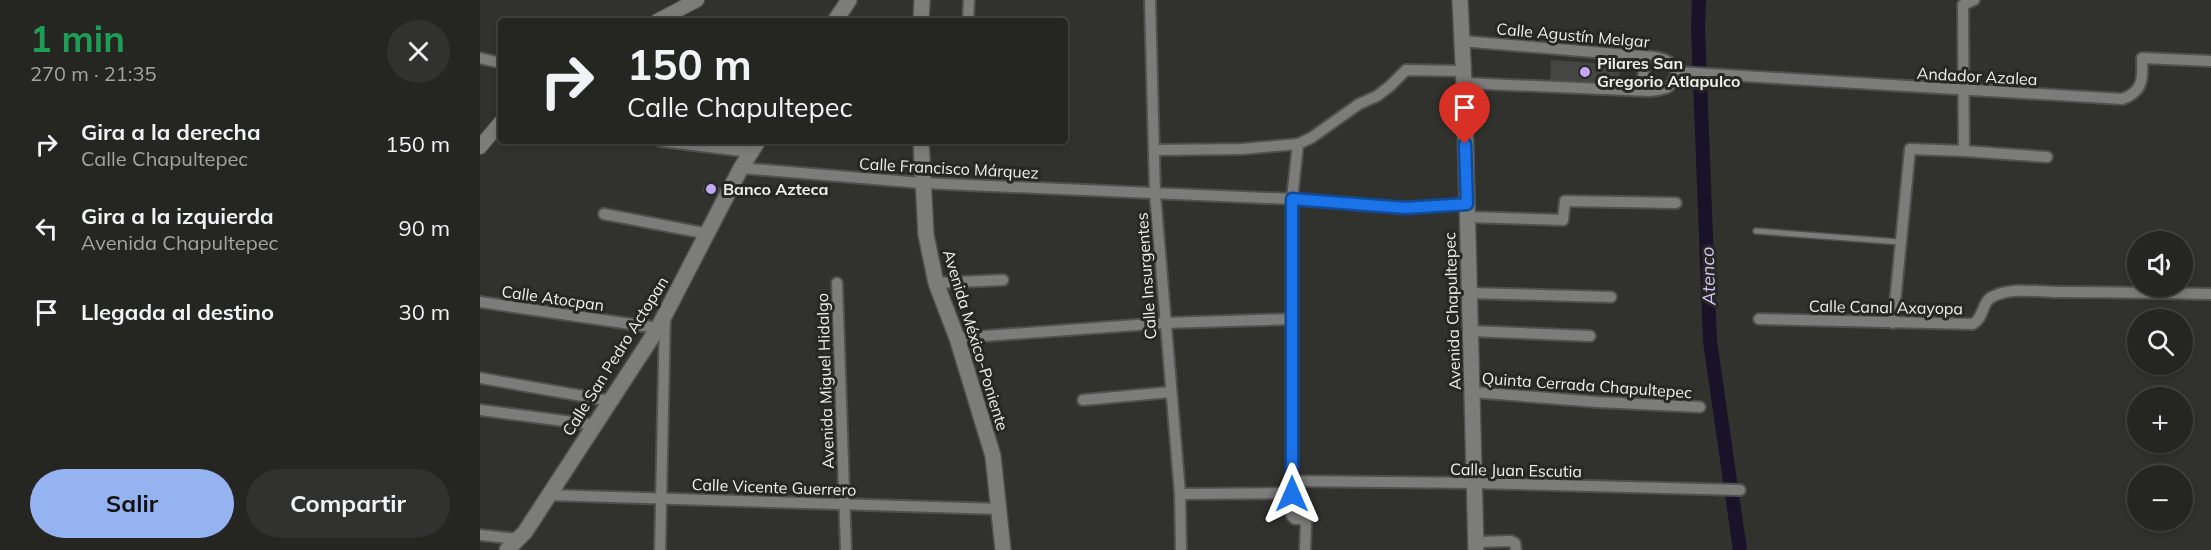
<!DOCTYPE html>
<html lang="es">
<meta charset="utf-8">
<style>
:root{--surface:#252522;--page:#31312f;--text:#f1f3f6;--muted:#a3a5a5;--line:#424240;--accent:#95b2f1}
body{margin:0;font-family:Mulish,sans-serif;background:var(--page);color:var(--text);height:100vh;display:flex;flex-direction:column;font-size:22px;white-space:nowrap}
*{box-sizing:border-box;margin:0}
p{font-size:20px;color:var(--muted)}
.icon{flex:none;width:33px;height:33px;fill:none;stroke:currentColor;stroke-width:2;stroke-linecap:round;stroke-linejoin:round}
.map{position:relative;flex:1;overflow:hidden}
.side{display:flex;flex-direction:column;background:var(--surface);width:480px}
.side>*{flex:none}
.guide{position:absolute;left:18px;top:18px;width:570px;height:126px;border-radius:6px;box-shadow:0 3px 9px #0003,0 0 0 2px var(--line);background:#252522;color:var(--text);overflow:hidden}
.buttons{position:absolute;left:1647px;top:231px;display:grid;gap:12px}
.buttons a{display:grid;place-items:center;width:66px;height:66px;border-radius:50%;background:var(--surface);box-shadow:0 3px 9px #0003,0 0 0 2px var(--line);font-size:30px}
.pin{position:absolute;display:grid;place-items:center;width:51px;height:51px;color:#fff;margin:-62px -26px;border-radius:50% 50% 50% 0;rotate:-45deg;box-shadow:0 0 6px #0007}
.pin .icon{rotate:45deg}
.me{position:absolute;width:66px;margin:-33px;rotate:0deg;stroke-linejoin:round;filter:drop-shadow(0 0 4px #0008)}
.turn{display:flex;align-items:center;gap:21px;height:126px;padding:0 30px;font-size:27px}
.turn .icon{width:78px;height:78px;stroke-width:2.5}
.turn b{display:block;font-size:42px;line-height:51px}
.round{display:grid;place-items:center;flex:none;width:63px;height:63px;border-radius:32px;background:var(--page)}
.overview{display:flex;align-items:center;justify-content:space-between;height:102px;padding:0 30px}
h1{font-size:36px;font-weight:700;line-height:45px;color:#1e9e55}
.cta{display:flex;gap:12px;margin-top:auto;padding:12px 30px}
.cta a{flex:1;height:69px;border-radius:36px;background:var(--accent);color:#111;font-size:24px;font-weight:700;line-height:69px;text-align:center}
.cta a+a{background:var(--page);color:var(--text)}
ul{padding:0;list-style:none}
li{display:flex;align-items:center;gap:18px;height:84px;padding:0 30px}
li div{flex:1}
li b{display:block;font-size:22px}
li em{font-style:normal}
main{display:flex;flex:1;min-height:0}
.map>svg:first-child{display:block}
</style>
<main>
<section class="side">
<div class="overview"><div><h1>1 min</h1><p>270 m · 21:35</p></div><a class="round"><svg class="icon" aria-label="close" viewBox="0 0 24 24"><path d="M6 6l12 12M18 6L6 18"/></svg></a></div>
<ul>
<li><svg class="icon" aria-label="right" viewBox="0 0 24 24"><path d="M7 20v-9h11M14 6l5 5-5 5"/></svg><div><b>Gira a la derecha</b><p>Calle Chapultepec</p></div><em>150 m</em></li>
<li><svg class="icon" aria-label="left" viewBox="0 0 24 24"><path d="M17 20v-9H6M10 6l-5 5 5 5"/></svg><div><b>Gira a la izquierda</b><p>Avenida Chapultepec</p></div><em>90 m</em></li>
<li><svg class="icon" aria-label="arrive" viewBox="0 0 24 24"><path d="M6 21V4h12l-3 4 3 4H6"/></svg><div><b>Llegada al destino</b></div><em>30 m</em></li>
</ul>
<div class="cta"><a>Salir</a><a>Compartir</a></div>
</section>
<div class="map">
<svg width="1731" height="550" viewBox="0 0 1731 550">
<rect width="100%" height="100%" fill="#31312e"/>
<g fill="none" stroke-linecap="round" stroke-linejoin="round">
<path stroke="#1a1229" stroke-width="14" d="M1219,0l-1,29 12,312 30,209"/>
</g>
<g fill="#454643">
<path d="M1071,60l69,5 -1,20 -69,-5z"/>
<path d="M224,185l17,3 -4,6 -15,-3z"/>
</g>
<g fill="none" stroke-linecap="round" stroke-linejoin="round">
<g stroke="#50504e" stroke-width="8">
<path id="service" d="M1276,231l144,11"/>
</g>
<g stroke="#50504e" stroke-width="14">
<g id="minor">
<path d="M670,0l5,193 25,301 1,56"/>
<path d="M488,21l1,-21"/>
<path d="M981,41l193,16c12,2 17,5 23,15"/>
<path d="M1150,55c17,10 19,25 1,35"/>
<path d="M0,58l21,5"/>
<path d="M1197,72l445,27c21,-7 21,-20 20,-41l69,3"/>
<path d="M984,83l185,8c16,-2 23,-1 28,-19"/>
<path d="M180,141l91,11"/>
<path d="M818,144l-6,55 113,9 61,-4"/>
<path d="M674,150l88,-1 56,-5 13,-6 48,-34 18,-8 13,-10 16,-16 57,1"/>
<path d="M1484,151l-1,-146 11,-5"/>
<path d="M261,168l181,15 370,16v294l-112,1"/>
<path d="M124,214l105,20"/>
<path d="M987,217l96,3 2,-19 111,2"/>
<path d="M357,283l9,267"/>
<path d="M456,283l67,-3"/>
<path d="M988,293l143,4"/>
<path d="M0,302l178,26"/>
<path d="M1279,319l214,5c12,-7 8,-23 21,-28 19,-9 44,-4 64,-4 51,0 102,1 153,2"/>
<path d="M1413,323l17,-174 54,2 83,6"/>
<path d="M990,331l120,5"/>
<path d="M477,338l207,-15 128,-4"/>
<path d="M0,378l131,23"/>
<path d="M992,392l126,10 102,5"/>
<path d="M603,400l88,-8"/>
<path d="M0,410l115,15"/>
<path d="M812,481l183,2 265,7"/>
<path d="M812,493v23l3,3h7l4,4 -1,27"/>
<path d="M68,495l452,14"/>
<path d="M0,535l38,4"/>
<path d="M996,542l35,-1 4,2 1,7"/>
<path d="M180,550l5,-234"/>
</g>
</g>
<g stroke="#50504e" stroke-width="16">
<g id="tertiary">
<path d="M177,21l40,-21"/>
<path d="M0,147l21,-25"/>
</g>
</g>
<g stroke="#50504e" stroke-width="18">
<g id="secondary">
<path d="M980,0l4,83 12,467"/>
<path d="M355,21l14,-21"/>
<path d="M441,21l1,-21"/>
<path d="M441,141l5,94 10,48 21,55 36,118 10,94"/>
<path d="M27,550l18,-18 133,-204 83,-160 17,-27"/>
</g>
</g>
<use href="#service" stroke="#7c7d7a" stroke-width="5"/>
<use href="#minor" stroke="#7c7d7a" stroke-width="10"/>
<use href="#tertiary" stroke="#7c7d7a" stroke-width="14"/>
<use href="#secondary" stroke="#7c7d7a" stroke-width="15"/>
</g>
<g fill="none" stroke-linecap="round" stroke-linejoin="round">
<g stroke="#114b97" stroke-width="15">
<path id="route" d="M812,494v-295l113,9 62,-4 -2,-60"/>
</g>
<use href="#route" stroke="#1a73e8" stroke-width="10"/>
</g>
<g fill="#bfa8f4" stroke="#272724" stroke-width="2">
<circle cx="1105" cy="72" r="6"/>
<circle cx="231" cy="189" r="6"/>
</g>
<g text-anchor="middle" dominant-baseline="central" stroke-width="6" stroke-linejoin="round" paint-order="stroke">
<g font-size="16" fill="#eeeeec" stroke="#272724">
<text transform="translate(1093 35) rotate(5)">Calle Agustín Melgar</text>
<text transform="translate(1497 76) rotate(3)">Andador Azalea</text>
<text transform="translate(469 168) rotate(3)">Calle Francisco Márquez</text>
<text transform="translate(666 276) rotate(-94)">Calle Insurgentes</text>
<text transform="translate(73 298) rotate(8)">Calle Atocpan</text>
<text transform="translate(1406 307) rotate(1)">Calle Canal Axayopa</text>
<text transform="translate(972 311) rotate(-92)">Avenida Chapultepec</text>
<text transform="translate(496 340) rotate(73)">Avenida México-Poniente</text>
<text transform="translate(135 356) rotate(-58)">Calle San Pedro Actopan</text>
<text transform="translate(345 381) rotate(-92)">Avenida Miguel Hidalgo</text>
<text transform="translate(1107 385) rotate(4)">Quinta Cerrada Chapultepec</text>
<text transform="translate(1036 470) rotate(1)">Calle Juan Escutia</text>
<text transform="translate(294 487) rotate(2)">Calle Vicente Guerrero</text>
</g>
<g font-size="16" font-weight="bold" fill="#eeeeec" stroke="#272724" text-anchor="start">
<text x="1117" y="63">Pilares San<tspan x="1117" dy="18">Gregorio Atlapulco</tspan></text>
<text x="243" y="189">Banco Azteca</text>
</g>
<g font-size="18" font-style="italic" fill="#d6c7fc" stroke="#272724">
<text transform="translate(1228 276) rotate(-92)">Atenco</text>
</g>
</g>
</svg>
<div class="buttons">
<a><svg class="icon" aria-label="sound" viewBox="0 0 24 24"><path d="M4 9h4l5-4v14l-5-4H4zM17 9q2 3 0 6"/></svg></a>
<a><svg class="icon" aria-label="search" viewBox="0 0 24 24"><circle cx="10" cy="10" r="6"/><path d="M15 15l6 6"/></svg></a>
<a>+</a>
<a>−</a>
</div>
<div class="pin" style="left:985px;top:144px;background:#d93025"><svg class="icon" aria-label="arrive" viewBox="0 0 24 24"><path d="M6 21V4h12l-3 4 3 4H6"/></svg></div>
<svg class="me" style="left:812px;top:494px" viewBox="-20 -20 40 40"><path d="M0-17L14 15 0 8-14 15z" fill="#1a73e8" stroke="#fff" stroke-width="4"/></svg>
<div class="guide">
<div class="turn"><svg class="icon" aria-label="right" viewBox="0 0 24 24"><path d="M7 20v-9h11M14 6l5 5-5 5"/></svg><div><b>150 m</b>Calle Chapultepec</div></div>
</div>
</div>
</main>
